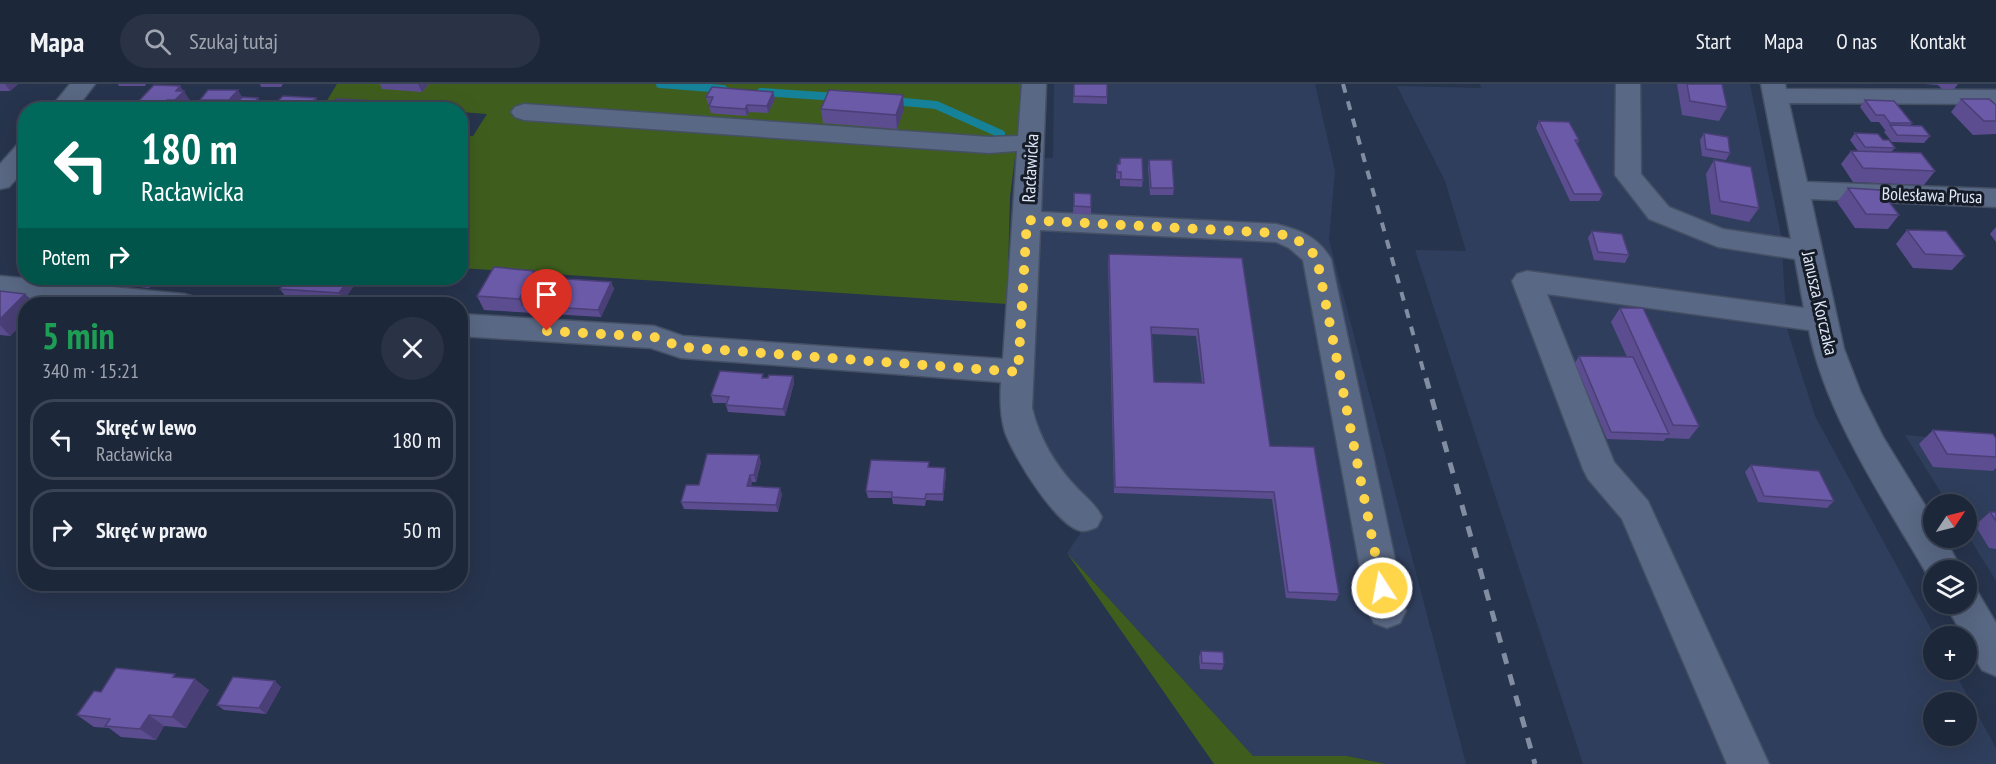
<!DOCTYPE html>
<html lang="pl">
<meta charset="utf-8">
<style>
:root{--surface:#1d273a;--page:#2a3345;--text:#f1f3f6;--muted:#a0a5af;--line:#3b4454}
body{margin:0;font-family:"PT Sans Narrow",sans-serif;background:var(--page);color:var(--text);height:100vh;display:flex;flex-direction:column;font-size:22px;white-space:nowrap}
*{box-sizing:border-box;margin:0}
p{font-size:20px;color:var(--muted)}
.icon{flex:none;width:33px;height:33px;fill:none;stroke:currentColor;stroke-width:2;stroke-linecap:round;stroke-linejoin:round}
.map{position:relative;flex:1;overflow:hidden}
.drawer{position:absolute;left:18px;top:213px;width:450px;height:294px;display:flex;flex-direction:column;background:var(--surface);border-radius:24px;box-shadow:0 6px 24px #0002,0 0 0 2px var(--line)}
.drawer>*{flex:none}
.hud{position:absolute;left:18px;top:18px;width:450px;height:183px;border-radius:24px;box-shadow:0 6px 24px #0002,0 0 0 2px var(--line);background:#00695c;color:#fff;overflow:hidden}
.needle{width:39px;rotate:55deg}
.tools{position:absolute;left:1923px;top:410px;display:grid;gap:12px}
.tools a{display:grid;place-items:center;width:54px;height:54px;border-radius:50%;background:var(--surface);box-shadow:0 6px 24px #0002,0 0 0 2px var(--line);font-size:30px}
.pin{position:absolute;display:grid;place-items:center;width:51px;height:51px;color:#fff;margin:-62px -26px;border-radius:50% 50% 50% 0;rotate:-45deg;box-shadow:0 0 6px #0007}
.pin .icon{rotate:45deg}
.me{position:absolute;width:66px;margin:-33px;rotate:349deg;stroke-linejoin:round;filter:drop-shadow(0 0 4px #0008)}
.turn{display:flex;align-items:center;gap:21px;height:126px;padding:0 24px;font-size:27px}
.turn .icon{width:78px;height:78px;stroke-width:2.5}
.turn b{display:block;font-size:42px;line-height:51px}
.then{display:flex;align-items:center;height:57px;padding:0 24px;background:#0003;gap:12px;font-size:22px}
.round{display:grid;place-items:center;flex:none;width:63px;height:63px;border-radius:32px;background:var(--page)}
.summary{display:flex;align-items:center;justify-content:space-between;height:102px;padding:0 24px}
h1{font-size:36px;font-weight:700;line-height:45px;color:#1e9e55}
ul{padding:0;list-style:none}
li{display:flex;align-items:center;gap:18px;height:81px;margin:0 12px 9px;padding:0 12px;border:3px solid var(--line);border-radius:24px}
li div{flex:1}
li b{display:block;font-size:22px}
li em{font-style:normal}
header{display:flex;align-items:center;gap:36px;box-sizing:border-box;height:84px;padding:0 30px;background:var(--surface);border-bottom:2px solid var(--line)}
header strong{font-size:28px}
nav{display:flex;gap:33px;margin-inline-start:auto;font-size:21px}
.search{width:420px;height:54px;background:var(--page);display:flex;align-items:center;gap:15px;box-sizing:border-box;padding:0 21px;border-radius:33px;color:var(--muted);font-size:22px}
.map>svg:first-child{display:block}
</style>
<header>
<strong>Mapa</strong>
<div class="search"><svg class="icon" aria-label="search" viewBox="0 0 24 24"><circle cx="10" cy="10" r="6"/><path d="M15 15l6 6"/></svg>Szukaj tutaj</div>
<nav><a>Start</a><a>Mapa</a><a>O nas</a><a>Kontakt</a></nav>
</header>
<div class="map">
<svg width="1996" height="680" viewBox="0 0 1996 680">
<rect width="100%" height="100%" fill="#27344d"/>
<g fill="#2f3e5c" fill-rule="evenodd">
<path d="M1054,0h261l20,87 -6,69 137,524h-80l-39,-8h-94l-186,-203 13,-19 5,-29 -45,-69 -10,-23 12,-255h11z"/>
<path d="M1480,0h270l31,151 6,94 28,87 120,220 -1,33h19l43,79v16h-413l-168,-514 51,1 -21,-70 -48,-95 84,2zM1934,618h32v33h-32z"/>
<path d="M1905,351l91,8v138l-29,-47 -1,-30h-18z"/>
</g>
<g fill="#3f5e1e">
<path d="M337,0h687l-14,113 -3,107 -546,-36v-133l12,1 14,-22 -26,-2 -1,-2 -134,-8z"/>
<path d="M1067,469l186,203h94l39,8h-172z"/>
</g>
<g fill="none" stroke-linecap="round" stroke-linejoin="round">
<g stroke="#158299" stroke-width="8">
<path d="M660,0l63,5"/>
<path d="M761,8l76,5"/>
<path d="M893,17l43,4 65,29"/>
</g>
<g stroke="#455065" stroke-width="3">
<g id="minor">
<path d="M70,0h25l-20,26h-26z"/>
<path d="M1022,0h24l-5,128 235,12c25,6 42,13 55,35l75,352 -6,12 -13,5 -13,-5 -6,-12 -65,-351 -14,-12 -13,-6 -236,-12 -8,178c8,32 23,57 46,81 9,9 18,16 24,28l-5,10c-4,2 -10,4 -14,4 -25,-1 -70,-76 -78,-99 -5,-17 -5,-32 -4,-50l-320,-24 -30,-10 -191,-12v-22l194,12 29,10 320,23 14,-208 -28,2 -465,-33 -9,-3 -4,-5 4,-5 9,-3 465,33 29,-1z"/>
<path d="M1616,0h24l1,90 28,33 54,22 68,10 -30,-155h24l1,5 210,1v14l-207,-1 18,79 189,7v18l-185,-8 33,150 17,44 22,44 51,83v17h10l18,33h-28v12l-3,-1c-43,-75 -106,-166 -122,-251l-262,-36 67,168 34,39 121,263h-42l-105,-245 -34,-40 -5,-10 -71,-188 5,-7 10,-3 277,37 -9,-49 -77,-12 -69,-28 -34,-44z"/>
<path d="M26,59v25l-17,19 -9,2v-25l17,-19z"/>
<path d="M0,192l184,18 11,3 4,7h-115l-84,-8z"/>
<path d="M1966,504l11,3 19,32v53l-14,-6 -16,-27v-7h-3l-18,-33h21z"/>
</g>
</g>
<use href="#minor" fill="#596884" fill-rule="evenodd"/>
<path stroke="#828da2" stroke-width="4" stroke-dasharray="9 9" stroke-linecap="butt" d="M1343,0l83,296"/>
<path stroke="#828da2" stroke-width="5" stroke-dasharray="11 11" stroke-linecap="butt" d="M1426,294l109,386"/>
</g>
<g fill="#5b4d90" fill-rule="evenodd">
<path d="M0,0h18l-8,7h-10z"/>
<path d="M118,0h28l-1,2h-26z"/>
<path d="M260,0h23l-2,3h-20z"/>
<path d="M380,0h49l-7,8 -40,-3z"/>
<path d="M1074,0l33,13v7l-34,-1z"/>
<path d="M1677,0h45l5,23 -8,14 -37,-6z"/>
<path d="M1924,0h34l-4,5h-12l-4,-4z"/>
<path d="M180,2l13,19 -5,5h-50l-3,-5z"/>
<path d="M773,8l2,7 -7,14 -19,-1 -2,4 -29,-2 -7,-1 -2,-7 1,-2h-2l-2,-7z"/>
<path d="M242,13l21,8 -4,5h-28l2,-3h-29l-4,-7z"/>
<path d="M1961,15l35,6v29l-23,1 -22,-23z"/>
<path d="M1865,16l47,23 -2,3 20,10 -6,7 -32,-1 -8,-10 2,-2h-1l-6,-8h-8l-11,-15z"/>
<path d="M274,21h46l-5,5h-38z"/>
<path d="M821,25h83l-7,20 -74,-6z"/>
<path d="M1539,37l40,19 -2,4 26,50 -4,7h-29l-34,-73z"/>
<path d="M1704,49l26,20 -4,7 -24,-4 -2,-16z"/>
<path d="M1855,49l40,15 -4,4 44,19 -11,14 -71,-3 -12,-18 10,-13h7l-8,-11z"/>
<path d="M1120,74l23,22 -1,7 -22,-1v-7h-4v-8l1,-7h2z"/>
<path d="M1149,76l25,28 -1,7h-23l-2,-28z"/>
<path d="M1714,76l45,48 -10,14 -38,-8 -5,-40z"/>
<path d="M1848,104l51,27 -11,14 -33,-1 -18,-26z"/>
<path d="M1074,109l17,14v7h-18z"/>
<path d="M1996,143v15l-6,-8z"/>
<path d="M1907,146l58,26 -13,14 -39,-2 -17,-24z"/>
<path d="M1592,147l37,24 -4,8 -31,-3 -6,-22z"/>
<path d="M1109,170l133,4 28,188 69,148 -3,7 -50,-3 -14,-99 -158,-6 -6,-231zM1152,250l44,2 6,47 -48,-1z"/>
<path d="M537,193l74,5 3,7 -13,28 -117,-7 -7,-14z"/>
<path d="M87,194h72l-10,10 -58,-6z"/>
<path d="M289,194h70l-15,22 -59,-4 -5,-7z"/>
<path d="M0,207l26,13v16l-16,16 -10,-1z"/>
<path d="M1620,224l79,118 -10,13 -23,-1 -2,3 -57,-2 -32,-76 4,-7 48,1 -16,-35z"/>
<path d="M763,290v4l30,-2 1,7 -9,33 -57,-4 -2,-7 1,-2h-14l-2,-8z"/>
<path d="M1933,346l63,8v30l-3,3 -60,-4 -14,-23z"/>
<path d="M761,378l-5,20h-4l-1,4 31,8 -4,18 -94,-3 -3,-7 18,-17z"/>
<path d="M1751,381l83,36 -7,7 -69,-6 -13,-30z"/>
<path d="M929,383l17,7 -3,27 -17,-1 -1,6 -32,-2 -1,-6h-24l-2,-7z"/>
<path d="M1990,428h6v37l-7,-1 -14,-23z"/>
<path d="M1201,567l23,13 -2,6 -22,-1 -1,-12z"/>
<path d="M180,593l29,13 -23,38 -22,-2 -8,14 -35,-3 -12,-9 -15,-1 -17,-12 24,-23z"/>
<path d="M281,603l-15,27 -42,-4 -7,-5z"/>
</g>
<g fill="#4a3f76">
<path d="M5,0h13l-8,7z"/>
<path d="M418,0h11l-7,8z"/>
<path d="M180,2l13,19 -5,5h-7l-6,-10 1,-9z"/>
<path d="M238,6l4,7 -8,10 -5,-7z"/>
<path d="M773,8l2,7 -7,14 -1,-7z"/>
<path d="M903,11l1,14 -7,20 -1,-14z"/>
<path d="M258,14l5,7 -4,5h-11z"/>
<path d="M316,14l4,7 -5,5h-7l-1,-3z"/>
<path d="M167,16l6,10h-9l-2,-4z"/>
<path d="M375,17l4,9h-11z"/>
<path d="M747,21l2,7 -2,4 -2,-7z"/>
<path d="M534,187l6,14 -18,20 -3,-6z"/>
<path d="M141,194h18l-10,10z"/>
<path d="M350,194h9l-15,22 -5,-7z"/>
<path d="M611,198l3,7 -13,28 -3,-7z"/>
<path d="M25,210l11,10h-10v16l-16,16 -10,-11v-6z"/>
<path d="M793,292l1,7 -9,33 -2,-7z"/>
<path d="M759,371l2,7 -5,20 -2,-7z"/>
<path d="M945,384l1,6 -3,27v-7z"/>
<path d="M750,391l2,7 -3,11 -2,-7z"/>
<path d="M780,404l2,6 -4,18 -2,-7z"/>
<path d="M195,595l14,11 -23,38 -14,-11z"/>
<path d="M275,597l6,6 -15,27 -7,-6z"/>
<path d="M149,631l15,11 -8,14 -16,-11z"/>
</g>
<g fill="#6a5aa8" stroke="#4a3f76" stroke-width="1.5" fill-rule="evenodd">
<path d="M1074,0h33v13l-33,-1z"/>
<path d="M1687,0h35l5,23 -37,-6z"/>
<path d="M154,1l26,1 -4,5h8l-9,9h-8l-5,6 -27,-1z"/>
<path d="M712,3l61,5 -6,14 -20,-1 -2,4 -29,-2 -7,-1 4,-9h-7z"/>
<path d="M208,6h30l-9,10h-29z"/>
<path d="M829,6l74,5 -7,20 -75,-6z"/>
<path d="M283,12l33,2 -9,9 -33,-2z"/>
<path d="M242,13l16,1 -10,12h-17z"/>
<path d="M336,15l39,2 -7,9h-35l6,-7 -6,-1z"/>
<path d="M1961,15h28l7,6v16h-12z"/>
<path d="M1865,16l29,1 18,22h-22l-6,-8h-8z"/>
<path d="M1539,37l30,1 10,18h-4l28,54h-29z"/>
<path d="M1890,41l32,1 8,10 -33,-1z"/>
<path d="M1704,49l24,4 2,16 -24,-4z"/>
<path d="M1855,49l23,1 5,6h6l6,8 -30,-1z"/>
<path d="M1851,67l70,2 14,18 -72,-3z"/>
<path d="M1120,74h22l1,22 -22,-1v-7h-4v-8h3z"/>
<path d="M1149,76h23l2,28h-23z"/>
<path d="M1714,76l37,7 8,41 -39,-7z"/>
<path d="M1848,104l32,2 19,25 -33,-1z"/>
<path d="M1074,109l17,1v13l-17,-1z"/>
<path d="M1907,146l39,1 19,25 -40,-2z"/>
<path d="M1592,147l30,3 7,21 -31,-3z"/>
<path d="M1109,170l133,4 28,188 44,1 25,147 -51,-2 -14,-100 -159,-5zM1151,243l47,2 6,54 -50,-1z"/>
<path d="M494,183l40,4 -15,28 -42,-3z"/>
<path d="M537,193l74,5 -13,28 -76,-5z"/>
<path d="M289,194h61l-11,15 -59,-4z"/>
<path d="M0,207l25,3 -25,25z"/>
<path d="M83,216l38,4h-43z"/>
<path d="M1620,224h23l56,118 -26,-1z"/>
<path d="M1579,272l54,1 36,77 -58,-2z"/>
<path d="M720,287l43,3 -1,4h6l1,-3 24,1 -10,33 -57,-4 3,-8 -18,-2z"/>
<path d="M1933,346l60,4 3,4v19l-49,-3z"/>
<path d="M707,370l52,1 -5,20h-4l-3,11 33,2 -4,17 -95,-3 5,-17h13z"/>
<path d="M871,376l58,2 -1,5 17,1 -2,26h-17l-1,5 -33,-2v-5l-26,-1z"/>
<path d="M1751,381l68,6 15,30 -70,-5z"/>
<path d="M1990,428h6v9z"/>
<path d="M1201,567l22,1 1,12 -22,-1z"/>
<path d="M116,584l59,6 -2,3 22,2 -23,38 -23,-2 -9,14 -35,-3 5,-7 -33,-4 17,-24 7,1z"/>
<path d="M233,593l42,4 -16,27 -42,-3z"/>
</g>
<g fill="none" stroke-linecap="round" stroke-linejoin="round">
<path stroke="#ffd54a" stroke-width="10" stroke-dasharray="0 18" d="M547,247l107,6 27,10 337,25 9,-152 248,13c19,4 32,10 42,26l65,329"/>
</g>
<g text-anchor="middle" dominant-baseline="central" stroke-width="6" stroke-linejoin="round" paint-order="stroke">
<g font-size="18" fill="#dfe8f8" stroke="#161c27">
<text transform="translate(1030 84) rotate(-87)">Racławicka</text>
<text transform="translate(1932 111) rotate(2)">Bolesława Prusa</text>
<text transform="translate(1820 219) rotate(77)">Janusza Korczaka</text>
</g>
</g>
</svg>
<div class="tools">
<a><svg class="needle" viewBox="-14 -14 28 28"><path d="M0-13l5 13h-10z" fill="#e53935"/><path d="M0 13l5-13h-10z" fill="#a0a5af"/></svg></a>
<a><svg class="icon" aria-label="layers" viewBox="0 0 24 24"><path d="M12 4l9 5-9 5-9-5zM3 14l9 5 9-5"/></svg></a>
<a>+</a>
<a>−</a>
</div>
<div class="pin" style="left:547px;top:247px;background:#d93025"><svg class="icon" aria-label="arrive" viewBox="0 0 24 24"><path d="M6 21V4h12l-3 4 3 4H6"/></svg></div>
<svg class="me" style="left:1382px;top:504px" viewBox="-20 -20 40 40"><circle r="17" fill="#ffd54a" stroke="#fff" stroke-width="3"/><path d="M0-11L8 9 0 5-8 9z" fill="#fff"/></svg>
<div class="hud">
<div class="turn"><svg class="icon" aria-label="left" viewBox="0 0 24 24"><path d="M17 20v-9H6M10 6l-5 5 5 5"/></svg><div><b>180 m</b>Racławicka</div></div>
<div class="then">Potem<svg class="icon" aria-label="right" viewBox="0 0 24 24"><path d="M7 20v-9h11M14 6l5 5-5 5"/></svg></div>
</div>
<section class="drawer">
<div class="summary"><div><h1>5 min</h1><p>340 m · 15:21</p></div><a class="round"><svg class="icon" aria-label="close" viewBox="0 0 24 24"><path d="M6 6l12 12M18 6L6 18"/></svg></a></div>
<ul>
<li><svg class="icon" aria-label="left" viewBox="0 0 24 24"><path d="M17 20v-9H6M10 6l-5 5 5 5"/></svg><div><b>Skręć w lewo</b><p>Racławicka</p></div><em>180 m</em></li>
<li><svg class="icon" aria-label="right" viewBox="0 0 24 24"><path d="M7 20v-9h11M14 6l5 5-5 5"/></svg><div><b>Skręć w prawo</b></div><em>50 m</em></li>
</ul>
</section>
</div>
